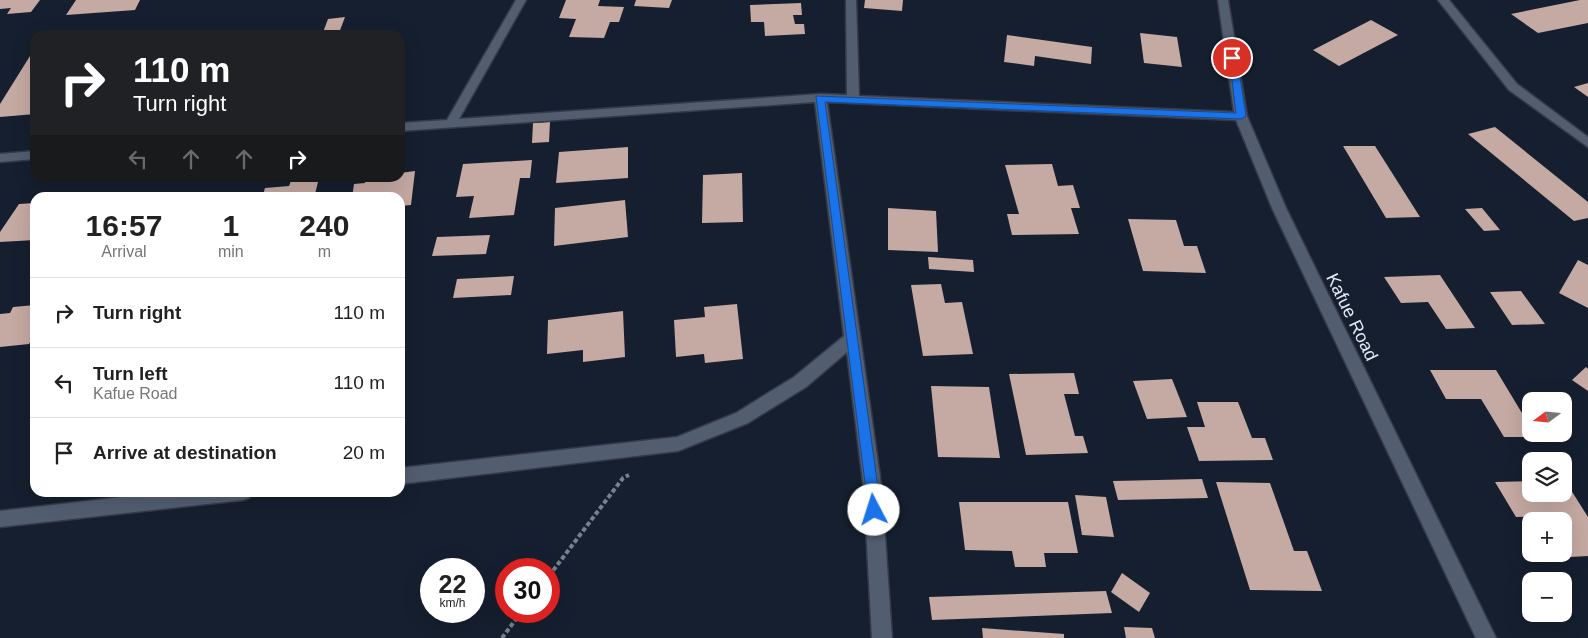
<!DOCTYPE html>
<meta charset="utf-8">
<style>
body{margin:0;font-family:Helvetica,sans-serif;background:#f6f6f6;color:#222;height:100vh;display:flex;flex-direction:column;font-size:19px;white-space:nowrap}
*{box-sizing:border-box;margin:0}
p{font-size:16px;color:#767676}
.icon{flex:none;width:28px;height:28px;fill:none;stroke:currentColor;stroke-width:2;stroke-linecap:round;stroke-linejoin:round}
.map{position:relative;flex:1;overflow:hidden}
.side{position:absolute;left:30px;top:192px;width:375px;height:305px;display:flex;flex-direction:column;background:#fff;border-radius:15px;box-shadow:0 5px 20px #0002}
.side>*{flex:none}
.hud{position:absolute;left:30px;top:30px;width:375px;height:152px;border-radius:15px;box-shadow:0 5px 20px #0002;background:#202124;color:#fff;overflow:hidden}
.needle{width:32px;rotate:254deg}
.tools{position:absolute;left:1522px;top:392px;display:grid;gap:10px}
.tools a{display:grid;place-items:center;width:50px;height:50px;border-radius:10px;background:#fff;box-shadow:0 5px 20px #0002;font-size:25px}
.speed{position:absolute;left:420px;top:558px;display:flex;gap:10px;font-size:25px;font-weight:700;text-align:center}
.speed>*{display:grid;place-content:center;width:65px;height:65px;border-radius:50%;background:#fff;box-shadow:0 5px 20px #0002;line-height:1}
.speed small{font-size:12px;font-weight:400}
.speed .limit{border:8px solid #d22;background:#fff;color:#111}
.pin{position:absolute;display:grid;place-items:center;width:42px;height:42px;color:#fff;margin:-21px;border:2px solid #fff;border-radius:50%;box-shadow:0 1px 5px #0007}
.me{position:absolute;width:55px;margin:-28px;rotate:355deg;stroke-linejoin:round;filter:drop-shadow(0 0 4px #0008)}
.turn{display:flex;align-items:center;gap:18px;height:105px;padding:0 20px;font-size:22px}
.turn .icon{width:65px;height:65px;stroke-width:2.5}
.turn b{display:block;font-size:35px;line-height:42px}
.lanes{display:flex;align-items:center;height:48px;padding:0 20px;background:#0003;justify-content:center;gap:25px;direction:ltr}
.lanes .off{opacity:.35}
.eta{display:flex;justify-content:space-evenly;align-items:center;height:85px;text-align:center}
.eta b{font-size:30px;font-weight:600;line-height:35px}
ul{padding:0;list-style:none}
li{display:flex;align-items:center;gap:15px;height:70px;padding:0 20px;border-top:1px solid #e0e0e0}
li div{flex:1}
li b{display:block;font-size:19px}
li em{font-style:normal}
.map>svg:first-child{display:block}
</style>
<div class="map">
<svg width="1588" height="638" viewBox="0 0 1588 638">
<rect width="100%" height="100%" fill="#161f2f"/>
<g fill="#c5a9a3">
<path d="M0,0H40L31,12L7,14L11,8L0,9Z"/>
<path d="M76,0H140L135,10L66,15Z"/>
<path d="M566,0H600L598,6L624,7L619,22H610L604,38L569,37L576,19L559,18Z"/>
<path d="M636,0H672L669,8L634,6Z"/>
<path d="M865,0H903L902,11L864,8Z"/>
<path d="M1580,0H1588V23L1538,33L1511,14Z"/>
<path d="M801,3L802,15H793L795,24H804L805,34L765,36L764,22H751L750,5Z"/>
<path d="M345,17L339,33L322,35L328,19Z"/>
<path d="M1371,20L1398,35L1339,66L1313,50Z"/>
<path d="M1140,33L1177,37L1182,67L1144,63Z"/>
<path d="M1007,35L1092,47L1091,64L1035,56L1034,66L1004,62Z"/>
<path d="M35,48V114L0,117V104Z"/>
<path d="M1588,83V97L1574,87Z"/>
<path d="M550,122L549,142L532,143L533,123Z"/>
<path d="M1495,127L1588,202V218L1574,221L1468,134Z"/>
<path d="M1343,146H1375L1420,217L1386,218Z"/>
<path d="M628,147V178L556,183L559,152Z"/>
<path d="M532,160L530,178H520L514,215L469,218L474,196L456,197L463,164Z"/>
<path d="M1052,164L1058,186L1073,185L1080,208H1071L1079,234L1012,235L1007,214H1019L1005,165Z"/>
<path d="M415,171L411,205L400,206V198H352L354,184L365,183L366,178H381V180L398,179L400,173Z"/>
<path d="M742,173L743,222L702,223L703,175Z"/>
<path d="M292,178H319L314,198H262L265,188L289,186Z"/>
<path d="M208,192L206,198H150V196Z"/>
<path d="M625,200L628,237L554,246L555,208Z"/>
<path d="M35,203V240L0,242V232L19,204Z"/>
<path d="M888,208L936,211L938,252L888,250Z"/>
<path d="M1482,208L1500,230L1484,231L1465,209Z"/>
<path d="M1128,219L1176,220L1184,246H1197L1206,273L1143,271Z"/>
<path d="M490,235L486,254L432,256L437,237Z"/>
<path d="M928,257L973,260L974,272L929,269Z"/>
<path d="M1578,260L1588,265V308L1559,293Z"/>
<path d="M1440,275L1475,328L1446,329L1428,302L1401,303L1384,277Z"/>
<path d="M514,276L511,295L453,298L457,279Z"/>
<path d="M941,284L945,303L962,302L973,354L923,356L911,285Z"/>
<path d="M1521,291L1545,324L1512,325L1490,292Z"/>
<path d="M737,304L743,359L705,363L704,354L676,357L674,320L705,317L704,307Z"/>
<path d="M35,305V332L29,344L0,347V314L10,313L13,307Z"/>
<path d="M623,311L625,357L583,362V350L547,354L548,320Z"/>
<path d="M1586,367L1588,369V391L1572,380Z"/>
<path d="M1430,370H1496L1531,428V434H1535L1537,437H1504L1481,399H1446Z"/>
<path d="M1074,373L1079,394H1064L1075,436H1083L1088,453L1026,455L1009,374Z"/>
<path d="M1172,379L1187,417L1147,419L1133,381Z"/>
<path d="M931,386L989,387L1000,458L938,457Z"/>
<path d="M1197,402H1238L1252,438H1265L1273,460L1199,461L1187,427H1205Z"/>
<path d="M1202,479L1208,498L1118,500L1113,481Z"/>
<path d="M1564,479L1588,517V556L1570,557L1564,546V521H1549L1546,516L1516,517L1495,482L1531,481V494H1564Z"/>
<path d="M1216,482L1270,483L1294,551H1307L1322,591L1250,590Z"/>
<path d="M1075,495L1106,497L1114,537L1082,535Z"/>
<path d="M959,502H1068L1078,553H1044L1046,567H1015L1012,551L965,550Z"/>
<path d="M1122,573L1150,593L1139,612L1111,592Z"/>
<path d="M1106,591L1112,613L932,620L929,597Z"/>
<path d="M1124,627L1152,628L1155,638H1126Z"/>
<path d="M982,628L1064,634V638H983Z"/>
</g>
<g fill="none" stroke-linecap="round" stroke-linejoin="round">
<defs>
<g id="minor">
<path d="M516,0H526L459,119L820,94L847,95L846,0H856L859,96L1234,112L1218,0H1228L1247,116L1286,208L1496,638H1476L1272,208L1236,120L827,102L882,491L892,638H872L864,491L847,352L806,387L748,423L678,451L400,484V468L677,437L736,413L794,377L844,336L815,102L400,131V123L447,120Z"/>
<path d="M1438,0H1449L1517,84L1588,137V147L1509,90Z"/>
<path d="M35,151V159L0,162V154Z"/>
<path d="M166,492H251L249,498L243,500L0,527V511Z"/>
</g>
</defs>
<use href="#minor" stroke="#343a48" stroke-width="3"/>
<g stroke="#78808e" stroke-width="4" stroke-dasharray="4.5 2.5" stroke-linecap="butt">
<path d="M549,576L623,478L629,475"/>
<path d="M502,638L522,611"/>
</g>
<use href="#minor" fill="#525d70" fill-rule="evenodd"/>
</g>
<path fill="#1a73e8" stroke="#114b97" d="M1229,56L1237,58L1246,116L1241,119L825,102L881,510L879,514L874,516L869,514L816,96L1236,113Z"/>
<g text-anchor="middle" stroke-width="5" stroke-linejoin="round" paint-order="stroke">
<g font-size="18" fill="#e3e9f5" stroke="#161f2f">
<text transform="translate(1352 317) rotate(64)" y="6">Kafue Road</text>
</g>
</g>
</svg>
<div class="tools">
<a><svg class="needle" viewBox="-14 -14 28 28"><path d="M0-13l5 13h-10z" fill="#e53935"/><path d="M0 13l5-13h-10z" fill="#767676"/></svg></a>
<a><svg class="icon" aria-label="layers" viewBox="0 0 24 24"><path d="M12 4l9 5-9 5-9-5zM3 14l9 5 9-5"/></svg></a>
<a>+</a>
<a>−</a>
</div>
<div class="speed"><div>22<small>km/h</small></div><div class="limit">30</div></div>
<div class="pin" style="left:1232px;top:58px;background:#d93025"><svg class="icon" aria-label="arrive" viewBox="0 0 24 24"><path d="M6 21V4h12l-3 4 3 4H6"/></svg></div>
<svg class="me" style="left:874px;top:510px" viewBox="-20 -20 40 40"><circle r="19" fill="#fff"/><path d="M0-13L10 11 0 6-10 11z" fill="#1a73e8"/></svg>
<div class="hud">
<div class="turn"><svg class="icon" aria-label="right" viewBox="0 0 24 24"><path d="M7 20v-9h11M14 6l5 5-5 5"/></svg><div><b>110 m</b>Turn right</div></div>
<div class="lanes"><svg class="icon off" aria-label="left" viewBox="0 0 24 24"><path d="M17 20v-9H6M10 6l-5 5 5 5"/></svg><svg class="icon off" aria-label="ahead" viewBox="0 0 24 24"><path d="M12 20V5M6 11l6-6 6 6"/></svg><svg class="icon off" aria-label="ahead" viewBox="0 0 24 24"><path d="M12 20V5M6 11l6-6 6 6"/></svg><svg class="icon" aria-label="right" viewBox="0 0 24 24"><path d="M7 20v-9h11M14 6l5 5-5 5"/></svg></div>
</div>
<section class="side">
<div class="eta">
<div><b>16:57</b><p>Arrival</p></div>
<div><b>1</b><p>min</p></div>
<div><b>240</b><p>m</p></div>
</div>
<ul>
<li><svg class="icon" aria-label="right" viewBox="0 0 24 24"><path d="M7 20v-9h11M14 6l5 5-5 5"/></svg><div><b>Turn right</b></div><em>110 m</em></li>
<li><svg class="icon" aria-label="left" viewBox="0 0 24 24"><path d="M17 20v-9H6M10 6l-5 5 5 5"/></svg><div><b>Turn left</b><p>Kafue Road</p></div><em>110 m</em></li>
<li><svg class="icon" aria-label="arrive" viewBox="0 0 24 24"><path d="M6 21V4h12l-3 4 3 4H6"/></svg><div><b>Arrive at destination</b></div><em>20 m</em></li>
</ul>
</section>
</div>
